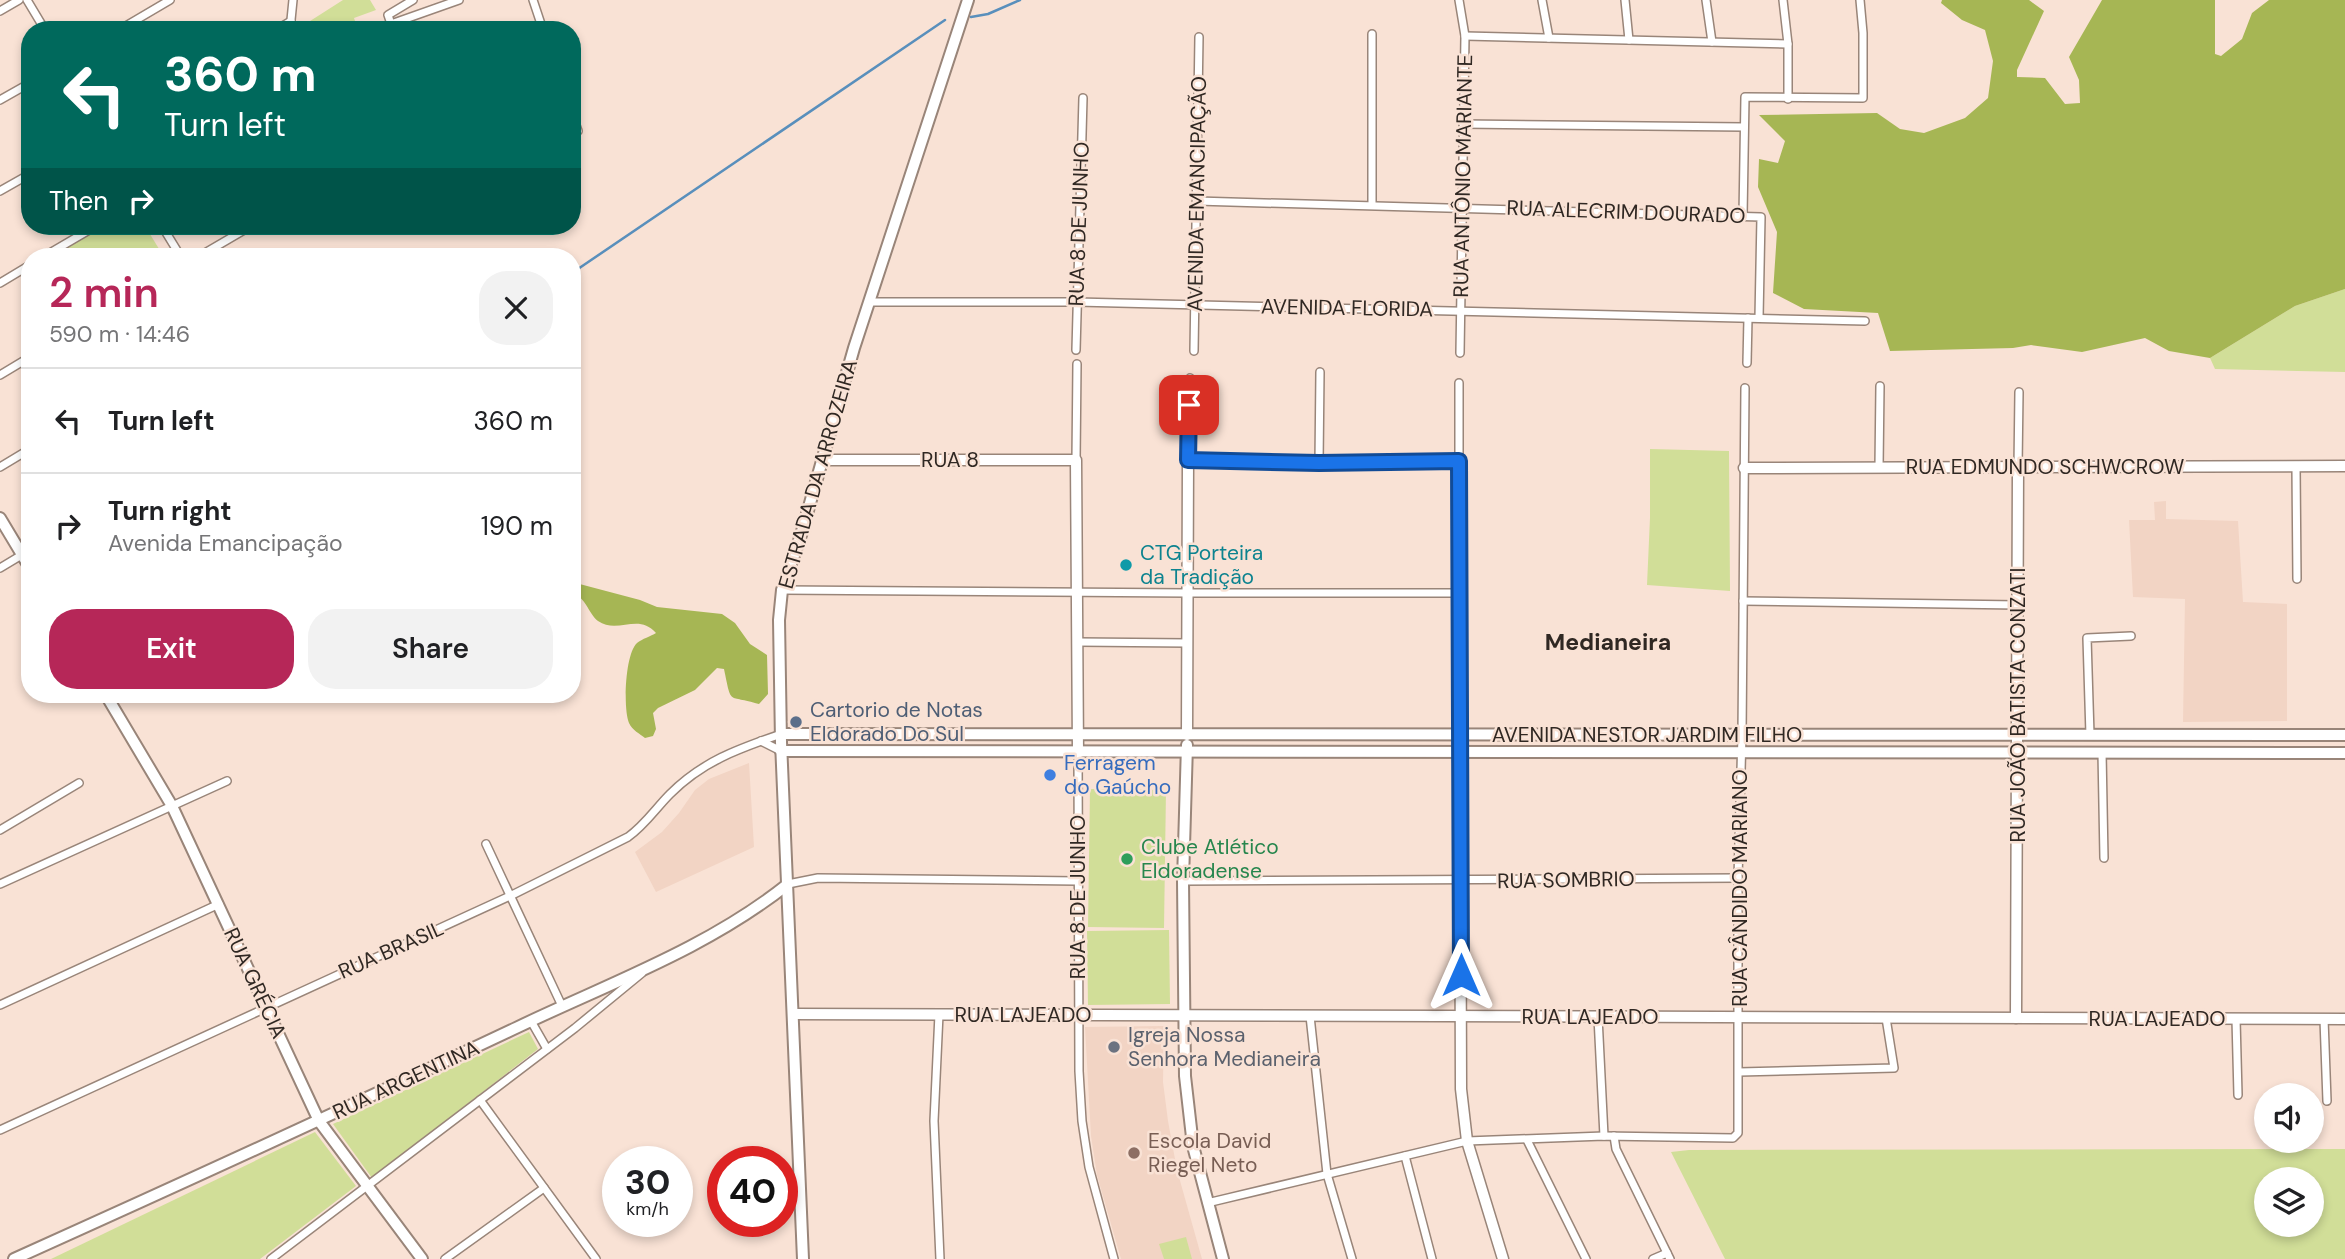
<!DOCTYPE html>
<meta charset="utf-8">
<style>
body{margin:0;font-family:"DM Sans",sans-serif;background:#f2f2f2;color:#202124;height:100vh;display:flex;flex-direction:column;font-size:26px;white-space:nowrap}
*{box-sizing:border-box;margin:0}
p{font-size:23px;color:#757577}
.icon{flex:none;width:38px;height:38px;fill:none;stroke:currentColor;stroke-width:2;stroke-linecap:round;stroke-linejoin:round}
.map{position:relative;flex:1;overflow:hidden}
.details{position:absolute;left:21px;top:248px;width:560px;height:455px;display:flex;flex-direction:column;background:#fff;border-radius:28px;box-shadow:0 4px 10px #0003}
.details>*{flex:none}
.banner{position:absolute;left:21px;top:21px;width:560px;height:214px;border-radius:28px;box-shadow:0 4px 10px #0003;background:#00695c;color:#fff;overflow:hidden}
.buttons{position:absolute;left:2254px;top:1083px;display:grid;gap:14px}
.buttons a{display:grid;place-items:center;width:70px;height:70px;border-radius:50%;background:#fff;box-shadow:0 4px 10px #0003;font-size:35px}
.speed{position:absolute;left:602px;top:1146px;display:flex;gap:14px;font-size:35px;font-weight:700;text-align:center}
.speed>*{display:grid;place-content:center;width:91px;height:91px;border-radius:50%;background:#fff;box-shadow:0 4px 10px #0003;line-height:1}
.speed small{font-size:18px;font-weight:400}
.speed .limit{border:10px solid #d22;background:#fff;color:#111}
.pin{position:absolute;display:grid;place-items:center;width:60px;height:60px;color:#fff;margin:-30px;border-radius:14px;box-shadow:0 4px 10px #0006}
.me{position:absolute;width:77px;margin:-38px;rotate:0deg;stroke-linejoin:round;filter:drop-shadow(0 0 5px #0008)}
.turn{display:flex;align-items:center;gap:24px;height:147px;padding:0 28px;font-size:32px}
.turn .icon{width:91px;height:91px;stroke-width:2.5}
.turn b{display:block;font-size:49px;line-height:60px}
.then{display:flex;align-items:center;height:66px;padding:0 28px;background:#0003;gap:14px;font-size:26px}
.round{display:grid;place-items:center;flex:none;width:74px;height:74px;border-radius:28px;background:#f2f2f2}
.head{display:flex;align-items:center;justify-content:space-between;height:119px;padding:0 28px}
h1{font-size:42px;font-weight:600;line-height:52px;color:#b62758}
.primary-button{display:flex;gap:14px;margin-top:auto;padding:14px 28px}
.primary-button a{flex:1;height:80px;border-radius:28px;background:#b62758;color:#fff;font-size:28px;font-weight:600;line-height:80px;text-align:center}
.primary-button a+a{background:#f2f2f2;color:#202124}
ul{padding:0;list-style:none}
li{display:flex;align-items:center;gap:21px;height:105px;padding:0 28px;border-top:2px solid #e0e0e0}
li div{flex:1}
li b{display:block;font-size:26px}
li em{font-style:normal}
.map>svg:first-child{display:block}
</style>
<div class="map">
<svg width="2345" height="1259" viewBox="0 0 2345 1259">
<rect width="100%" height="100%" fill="#f9e2d5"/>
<g fill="#f2d4c4">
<path d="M2166,501V519L2238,521L2243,602L2287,604V721L2183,722L2185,599L2133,597L2129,520H2155L2154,502Z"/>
<path d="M749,763L754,847L656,892L635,852L662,832L679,813L695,790L709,779Z"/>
<path d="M1164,1026L1163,1082L1168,1121L1177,1170L1202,1259H1121L1097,1175L1091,1136L1085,1027Z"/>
</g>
<g fill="#d1de98" fill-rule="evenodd">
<path d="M343,0H370L376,10L354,18L358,30H296Z"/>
<path d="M105,226H145L164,257H50Z"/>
<path d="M2345,289V372L2215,369L2210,358L2295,306Z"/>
<path d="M1650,449L1729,451L1730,591L1647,585L1650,518Z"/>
<path d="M1090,789L1166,790L1164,928L1088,927Z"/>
<path d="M1169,930L1170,1004L1088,1005L1087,931Z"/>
<path d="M529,1032L538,1049L372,1178L333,1124Z"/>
<path d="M315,1132L356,1186L260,1259H51Z"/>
<path d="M2345,1149V1259H1725L1671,1152L1689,1150ZM2266,1180H2312V1225H2266Z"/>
<path d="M1186,1237L1192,1259H1164L1159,1244Z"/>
</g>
<g fill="#a6b654">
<path d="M1942,0H2029L2044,11L2017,70V77L2045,78L2065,104L2080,103L2079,80L2069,57L2102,0H2215V54L2221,56L2242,39L2252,13L2269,0H2345V289L2295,306L2210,358L2169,351L2145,338L2082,352L2031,345L2013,348L1890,351L1878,313L1804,309L1773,293L1777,232L1758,187L1759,159L1778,163L1785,141L1759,115L1877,113L1900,129L1924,133L1965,118L1988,98L1993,61L1985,30L1962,20L1941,3Z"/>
<path d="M572,582L640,600L657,607L722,614L735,623L750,644L767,655L768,694L759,704C727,694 732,707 724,669L717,668L695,690L658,708L653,713L656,729L653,736L645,738C640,734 632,730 629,723C623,709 625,654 637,643C642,639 651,636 656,633C638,612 618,635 598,621C588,613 586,597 572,593Z"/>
</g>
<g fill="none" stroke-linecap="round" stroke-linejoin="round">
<g stroke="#598fbc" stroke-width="2.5">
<path d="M971,17L988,14L1020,0"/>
<path d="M572,273L945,20"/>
</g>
<defs>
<g id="minor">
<path d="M27,0L45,30"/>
<path d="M533,0L543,30"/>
<path d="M1459,0L1465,36L1460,353"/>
<path d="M1542,0L1549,38"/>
<path d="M1625,0L1629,40"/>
<path d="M1706,0L1712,42"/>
<path d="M1783,0L1788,44V99"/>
<path d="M0,11L19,0"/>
<path d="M391,24L459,0"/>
<path d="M119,30L170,0"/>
<path d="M276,30L291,21"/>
<path d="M290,30L293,0"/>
<path d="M393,30L388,15L413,0"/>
<path d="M1372,34V205"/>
<path d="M1465,36L1788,44"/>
<path d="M0,100L30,83"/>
<path d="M572,114L578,131"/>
<path d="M1463,124L1744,127"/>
<path d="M0,191L30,174"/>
<path d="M1197,201L1761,217L1759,318"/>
<path d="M1743,216L1745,97L1863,98V33L1860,0"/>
<path d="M162,226L181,257"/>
<path d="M43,257L96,226"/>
<path d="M198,257L251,226"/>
<path d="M0,283L30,265"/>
<path d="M871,302H1077L1865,321"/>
<path d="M1076,350L1083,98"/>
<path d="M1194,351L1199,37"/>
<path d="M1747,363L1748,318"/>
<path d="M0,375L30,357"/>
<path d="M1459,383V461"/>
<path d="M1076,460L1077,364"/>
<path d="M1188,460L1190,378"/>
<path d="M1319,463L1320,372"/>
<path d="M0,467L30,449"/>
<path d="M1879,467L1880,386"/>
<path d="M2018,467L2019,392"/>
<path d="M2296,467L2297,579"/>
<path d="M0,568L30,550"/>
<path d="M782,590L1188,593H1460"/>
<path d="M1743,601L2018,605"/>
<path d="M1078,642L1188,643"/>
<path d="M2090,735L2087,638L2131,636"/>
<path d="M761,741L781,751"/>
<path d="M1078,752L1079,1071L1082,1121L1089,1167L1114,1259"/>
<path d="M2102,752L2104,858"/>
<path d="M0,830L79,783"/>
<path d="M486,844L562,1006"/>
<path d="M1183,881L1738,878"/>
<path d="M0,884L227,781"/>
<path d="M788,884L818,878L1077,881"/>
<path d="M0,1005L219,904"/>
<path d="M939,1014L934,1121L940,1259"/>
<path d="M1310,1016L1327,1174L1352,1259"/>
<path d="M1598,1017L1604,1136"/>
<path d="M2236,1019L2238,1095"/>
<path d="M2324,1019L2327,1101"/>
<path d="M531,1021L547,1049"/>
<path d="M1739,1072L1894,1068L1886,1018"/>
<path d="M480,1100L596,1259"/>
<path d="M0,1130L510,896L628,837C645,825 656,808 670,794C703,761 738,749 781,734"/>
<path d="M1614,1136L1616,1149L1670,1259"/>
<path d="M1527,1140L1586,1259"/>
<path d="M1405,1156L1432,1259"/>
<path d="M1207,1203L1467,1141L1604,1136L1733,1138L1738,1133V878L1742,735L1745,388"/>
<path d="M271,1259L575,1028L642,973"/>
<path d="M445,1259L544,1188"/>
<path d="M1653,1259L1667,1253"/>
</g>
<g id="tertiary">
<path d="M823,460H1076L1078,752"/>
<path d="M1744,468L2345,466"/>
<path d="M1187,735L1188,460L1319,463L1459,461L1461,1089L1467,1141L1503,1259"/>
<path d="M793,1014L2345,1019"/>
<path d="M2016,1018L2018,467"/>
</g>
<g id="secondary">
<path d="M0,518L30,568"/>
<path d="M106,695L172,806L319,1121L422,1259"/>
<path d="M781,734L2345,735"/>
<path d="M1187,745L1183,881L1185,1076L1193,1146L1223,1259"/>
<path d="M781,751L2345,753"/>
<path d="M14,1259C183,1183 351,1106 518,1027C610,983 708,948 788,884"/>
<path d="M803,1259L781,742L779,620L782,590L801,535L854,348L968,0"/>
</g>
</defs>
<use href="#minor" stroke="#998579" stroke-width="10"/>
<use href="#tertiary" stroke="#998579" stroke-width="13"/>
<use href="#secondary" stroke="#998579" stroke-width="14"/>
<use href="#minor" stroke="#fff" stroke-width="7"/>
<use href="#tertiary" stroke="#fff" stroke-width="10"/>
<use href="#secondary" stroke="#fff" stroke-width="10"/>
</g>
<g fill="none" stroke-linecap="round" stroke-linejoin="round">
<defs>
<path id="route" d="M1189,405L1188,460L1319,463L1459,461L1461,975"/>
</defs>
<use href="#route" stroke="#114b97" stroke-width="18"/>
<use href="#route" stroke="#1a73e8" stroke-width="12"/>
</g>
<circle fill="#0f9aa8" stroke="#f9e2d5" stroke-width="2.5" cx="1126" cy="565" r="7"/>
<circle fill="#5c6f8a" stroke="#f9e2d5" stroke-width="2.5" cx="796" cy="722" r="7"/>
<circle fill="#3f7fe0" stroke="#f9e2d5" stroke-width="2.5" cx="1050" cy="775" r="7"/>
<circle fill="#2e9e5b" stroke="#f9e2d5" stroke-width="2.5" cx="1127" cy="859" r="7"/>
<circle fill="#6b7280" stroke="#f9e2d5" stroke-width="2.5" cx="1114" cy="1047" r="7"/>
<circle fill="#8d6e63" stroke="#f9e2d5" stroke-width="2.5" cx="1134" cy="1153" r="7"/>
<g text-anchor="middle" stroke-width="5" stroke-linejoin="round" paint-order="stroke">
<g font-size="21" fill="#302823" stroke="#f9e2d5">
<text transform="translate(1463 176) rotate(-89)" y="7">RUA ANTÔNIO MARIANTE</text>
<text transform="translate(1197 194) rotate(-89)" y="7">AVENIDA EMANCIPAÇÃO</text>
<text transform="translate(1626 212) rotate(2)" y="7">RUA ALECRIM DOURADO</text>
<text transform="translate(1079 224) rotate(-88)" y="7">RUA 8 DE JUNHO</text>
<text transform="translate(1347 308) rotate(1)" y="7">AVENIDA FLORIDA</text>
<text x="950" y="467">RUA 8</text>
<text x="2045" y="474">RUA EDMUNDO SCHWCROW</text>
<text transform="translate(818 474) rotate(-74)" y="7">ESTRADA DA ARROZEIRA</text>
<text transform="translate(2018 705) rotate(-90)" y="7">RUA JOÃO BATISTA CONZATI</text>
<text x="1647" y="742">AVENIDA NESTOR JARDIM FILHO</text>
<text transform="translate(1566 880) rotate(-1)" y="7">RUA SOMBRIO</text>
<text transform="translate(1740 888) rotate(-90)" y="7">RUA CÂNDIDO MARIANO</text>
<text transform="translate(1078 897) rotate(-90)" y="7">RUA 8 DE JUNHO</text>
<text transform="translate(391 950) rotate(-24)" y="7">RUA BRASIL</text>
<text transform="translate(255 983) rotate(65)" y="7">RUA GRÉCIA</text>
<text x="1023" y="1022">RUA LAJEADO</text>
<text x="1590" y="1024">RUA LAJEADO</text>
<text x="2157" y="1026">RUA LAJEADO</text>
<text transform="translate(406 1080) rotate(-25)" y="7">RUA ARGENTINA</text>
</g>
<g font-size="21" fill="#0d838f" stroke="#f9e2d5" text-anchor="start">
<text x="1140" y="560">CTG Porteira<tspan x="1140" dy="24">da Tradição</tspan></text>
</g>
<g font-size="21" fill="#4e5e75" stroke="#f9e2d5" text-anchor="start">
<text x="810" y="717">Cartorio de Notas<tspan x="810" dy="24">Eldorado Do Sul</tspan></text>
</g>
<g font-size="21" fill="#366cbe" stroke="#f9e2d5" text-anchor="start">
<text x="1064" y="770">Ferragem<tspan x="1064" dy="24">do Gaúcho</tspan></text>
</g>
<g font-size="21" fill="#27864d" stroke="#f9e2d5" text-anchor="start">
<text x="1141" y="854">Clube Atlético<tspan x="1141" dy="24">Eldoradense</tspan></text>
</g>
<g font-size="21" fill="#5b616d" stroke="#f9e2d5" text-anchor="start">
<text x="1128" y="1042">Igreja Nossa<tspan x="1128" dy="24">Senhora Medianeira</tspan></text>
</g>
<g font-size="21" fill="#785e54" stroke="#f9e2d5" text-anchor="start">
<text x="1148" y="1148">Escola David<tspan x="1148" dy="24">Riegel Neto</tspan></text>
</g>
<g font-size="23" font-weight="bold" fill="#302823" stroke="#f9e2d5">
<text x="1608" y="650">Medianeira</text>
</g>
</g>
</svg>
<div class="buttons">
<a><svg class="icon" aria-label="sound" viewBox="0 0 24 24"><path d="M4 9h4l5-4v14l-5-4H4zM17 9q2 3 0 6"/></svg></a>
<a><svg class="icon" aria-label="layers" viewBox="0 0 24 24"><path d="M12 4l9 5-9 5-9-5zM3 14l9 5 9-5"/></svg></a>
</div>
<div class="speed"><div>30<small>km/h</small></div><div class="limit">40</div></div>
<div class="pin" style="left:1189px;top:405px;background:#d93025"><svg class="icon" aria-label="arrive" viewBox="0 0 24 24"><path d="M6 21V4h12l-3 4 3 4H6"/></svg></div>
<svg class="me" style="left:1461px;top:975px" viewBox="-20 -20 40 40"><path d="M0-17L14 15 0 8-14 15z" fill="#1a73e8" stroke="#fff" stroke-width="4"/></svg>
<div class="banner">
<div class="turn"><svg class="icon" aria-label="left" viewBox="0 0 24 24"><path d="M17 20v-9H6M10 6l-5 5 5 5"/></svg><div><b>360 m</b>Turn left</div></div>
<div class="then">Then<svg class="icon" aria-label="right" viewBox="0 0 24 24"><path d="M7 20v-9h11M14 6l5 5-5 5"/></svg></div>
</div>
<section class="details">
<div class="head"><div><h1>2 min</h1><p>590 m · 14:46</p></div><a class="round"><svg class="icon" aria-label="close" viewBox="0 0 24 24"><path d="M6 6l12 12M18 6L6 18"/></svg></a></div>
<ul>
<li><svg class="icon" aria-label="left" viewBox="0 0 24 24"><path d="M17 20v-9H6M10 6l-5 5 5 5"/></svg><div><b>Turn left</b></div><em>360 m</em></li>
<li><svg class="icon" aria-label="right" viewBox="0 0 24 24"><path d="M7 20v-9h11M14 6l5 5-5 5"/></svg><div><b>Turn right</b><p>Avenida Emancipação</p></div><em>190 m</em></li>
</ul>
<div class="primary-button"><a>Exit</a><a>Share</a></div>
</section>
</div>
